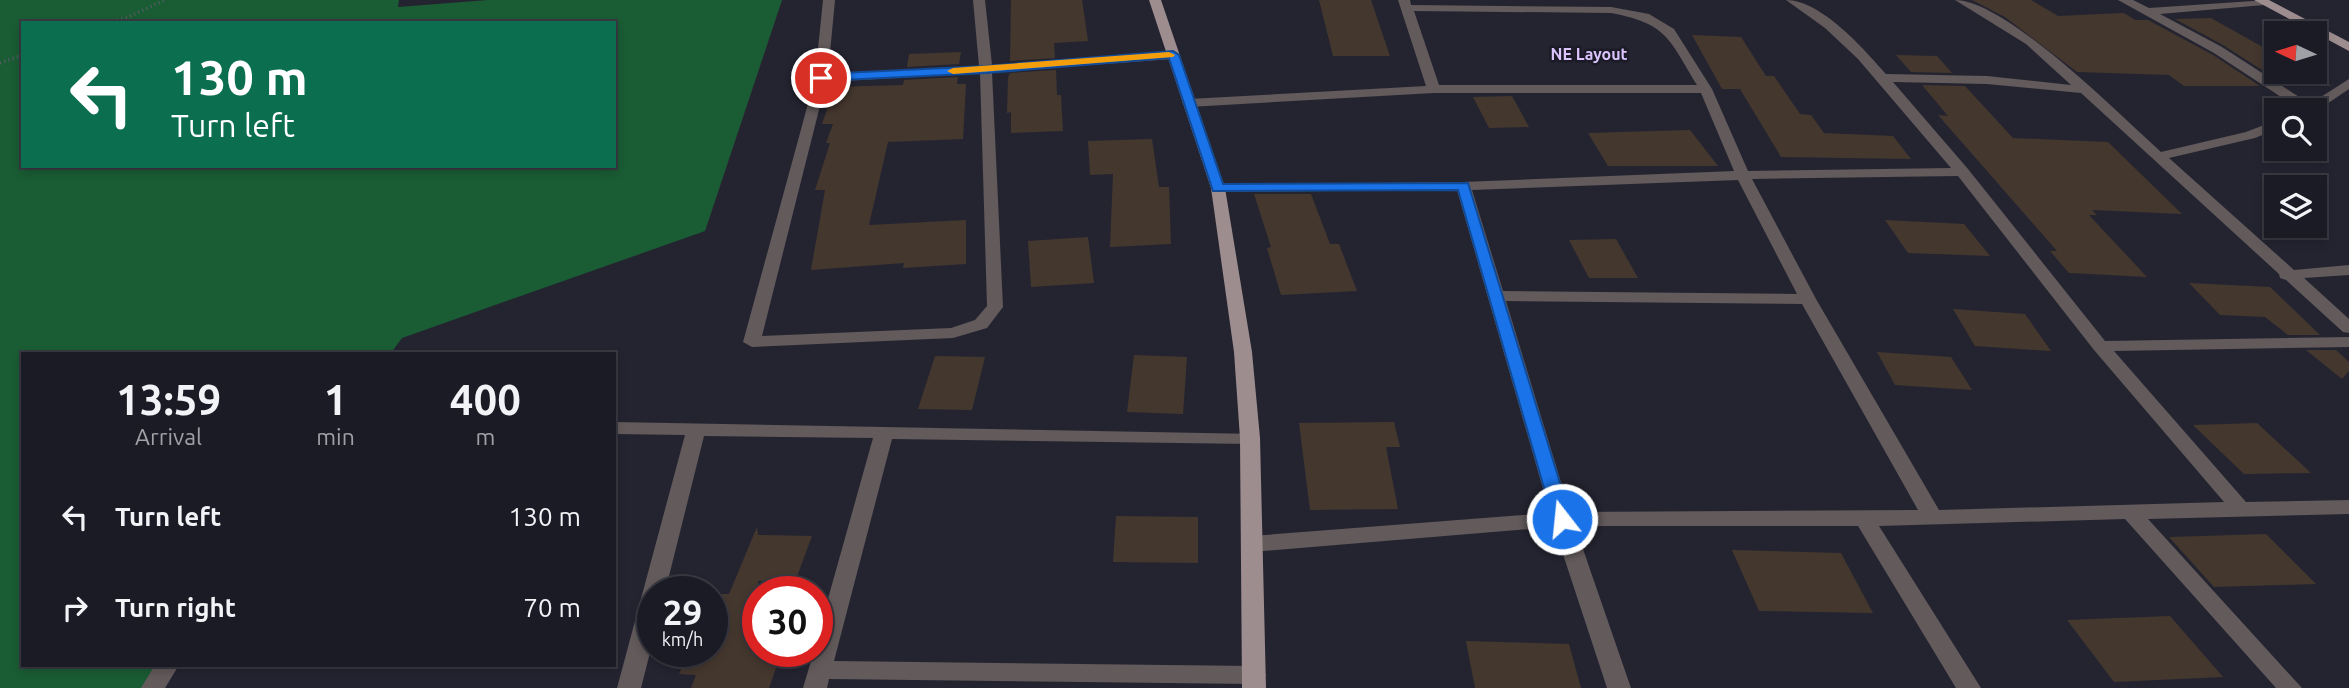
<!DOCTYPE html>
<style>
body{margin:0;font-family:Ubuntu,sans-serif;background:#24242d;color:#f1f3f6;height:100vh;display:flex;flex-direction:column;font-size:26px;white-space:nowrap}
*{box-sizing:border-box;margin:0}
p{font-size:23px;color:#a0a1a7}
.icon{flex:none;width:38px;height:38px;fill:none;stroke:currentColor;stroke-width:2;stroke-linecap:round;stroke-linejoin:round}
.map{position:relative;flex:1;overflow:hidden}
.sheet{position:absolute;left:21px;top:352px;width:595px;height:315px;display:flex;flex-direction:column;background:#1b1b25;border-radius:0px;box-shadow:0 4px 10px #0003,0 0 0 2px #393942}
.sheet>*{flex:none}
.guide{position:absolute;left:21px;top:21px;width:595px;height:147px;border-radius:0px;box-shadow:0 4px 10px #0003,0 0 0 2px #393942;background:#0b6e4f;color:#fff;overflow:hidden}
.needle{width:46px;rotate:274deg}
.buttons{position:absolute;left:2264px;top:21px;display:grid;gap:14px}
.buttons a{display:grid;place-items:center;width:63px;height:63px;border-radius:0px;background:#1b1b25;box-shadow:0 4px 10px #0003,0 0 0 2px #393942;font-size:35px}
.speed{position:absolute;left:637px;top:576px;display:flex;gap:14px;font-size:35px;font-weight:700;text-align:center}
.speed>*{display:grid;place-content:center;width:91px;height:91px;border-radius:50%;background:#1b1b25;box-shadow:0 4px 10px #0003,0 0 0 2px #393942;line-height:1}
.speed small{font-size:18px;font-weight:400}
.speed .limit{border:10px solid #d22;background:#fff;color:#111}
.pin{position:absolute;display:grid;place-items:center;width:60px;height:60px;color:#fff;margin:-30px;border:4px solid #fff;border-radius:50%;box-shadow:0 2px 7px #0007}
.me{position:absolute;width:77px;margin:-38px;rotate:344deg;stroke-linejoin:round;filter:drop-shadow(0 0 5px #0008)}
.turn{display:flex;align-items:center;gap:24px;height:147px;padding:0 35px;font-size:32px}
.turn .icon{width:91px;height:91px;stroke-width:2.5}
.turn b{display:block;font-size:49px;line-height:60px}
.eta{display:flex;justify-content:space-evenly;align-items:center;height:119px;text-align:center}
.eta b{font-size:42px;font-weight:600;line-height:49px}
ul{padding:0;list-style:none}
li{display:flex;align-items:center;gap:21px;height:91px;padding:0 35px}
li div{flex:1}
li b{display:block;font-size:26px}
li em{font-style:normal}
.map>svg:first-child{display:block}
</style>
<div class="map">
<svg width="2349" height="688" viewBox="0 0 2349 688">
<rect width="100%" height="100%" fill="#242431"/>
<path fill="#1a5c34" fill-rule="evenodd" d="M0,0H399L398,7L488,0H782L705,231L402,338L391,353L23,354V665H167L150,688H0ZM23,23H614V166H23Z"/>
<g fill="#44372e">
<path d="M1011,0H1082L1088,41L1054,43L1055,58L1010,61Z"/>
<path d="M1319,0H1371L1390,56H1333Z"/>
<path d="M1972,0H2031L2058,16L2124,13L2135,20H2148L2213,55L2260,86H2184L2169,75L2077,72L2005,17Z"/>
<path d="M2211,18L2277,55V72H2306L2332,86H2287L2223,45L2175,19Z"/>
<path d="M1692,35L1741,37L1766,76H1774L1800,114L1811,115L1824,133L1893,136L1911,159L1781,157L1740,89H1722Z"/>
<path d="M961,52L959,64L907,67L909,54Z"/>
<path d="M1896,55L1937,56L1952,73L1911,72Z"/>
<path d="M1056,70L1057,95H1061L1063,131L1011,133V112L1007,113L1008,78L1010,73Z"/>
<path d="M958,77L957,84H966L963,139L888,142L869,225L966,220V264L903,268L904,263L811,270L825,190H815L830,143H826L833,124H822L835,87L903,85L904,80Z"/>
<path d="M1922,85L1965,86L2013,138L2108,142L2182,214L2092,210L2097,215H2089L2147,277L2069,273L2050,251H2057L1938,115L1948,116Z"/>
<path d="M1512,96L1529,127L1489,128L1473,97Z"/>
<path d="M1690,130L1718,166H1608L1588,133Z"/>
<path d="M1152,139L1159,187H1169L1171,244L1110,247L1113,174L1090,175L1088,141Z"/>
<path d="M1254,194H1311L1330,244H1339L1357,291L1281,295L1267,248L1271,247Z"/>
<path d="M1885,220L1964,224L1990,256L1908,253Z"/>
<path d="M1088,237L1094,283L1031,287L1028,241Z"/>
<path d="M1616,239L1638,278H1589L1569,240Z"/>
<path d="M2189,283L2270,287L2320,335H2288L2265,317L2220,315Z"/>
<path d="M1953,309L2025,314L2051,351L1975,346Z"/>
<path d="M2306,350H2336L2349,362V371L2342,379Z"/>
<path d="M1877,352L1951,357L1972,390L1895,385Z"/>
<path d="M1134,355L1187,357L1183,414L1127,412Z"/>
<path d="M935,356L985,357L972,410L918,409Z"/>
<path d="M1394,422L1400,447H1386L1398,509L1310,510L1299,423Z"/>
<path d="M2257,423L2311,473L2244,474L2193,425Z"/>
<path d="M1116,516L1198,517V563L1113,562Z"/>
<path d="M757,527L758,535L812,536L795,582L758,581V651H782L769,688H691L696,675L679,674L689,651H712V594H729Z"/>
<path d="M2266,534L2316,584L2214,587L2169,537Z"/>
<path d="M1732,550L1841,553L1873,613L1759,611Z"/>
<path d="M2170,616L2223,677L2114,682L2067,620Z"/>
<path d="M1466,641L1569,644L1581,688H1475Z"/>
</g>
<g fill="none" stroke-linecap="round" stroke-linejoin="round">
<g stroke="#5c5c67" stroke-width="3.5" stroke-dasharray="1 3.5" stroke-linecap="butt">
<path d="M104,23L128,17L165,0"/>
<path d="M0,63L23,55"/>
</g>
<g fill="#625a5b" fill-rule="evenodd">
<path d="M823,0H835L828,74L979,66L973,0H985L992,65L1173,51L1179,55L1173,59L992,72L1003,307L987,328L953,338L752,347L743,342L815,78ZM980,73L987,306L975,320L951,328L762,336L826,82Z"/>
<path d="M1398,0H1410L1411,5L1611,7L1649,14L1674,29L1712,89L1748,171L1951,168L1858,59L1825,28L1786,0C1821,0 1864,49 1886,74L1987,76L2071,85L2026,44L1955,0C2006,0 2121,116 2161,152L2246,132L2277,120V129L2255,138L2169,158L2294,270L2349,265V275L2304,278L2349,319V333L2343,332L2286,280L2280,278L2279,274L2081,93L1987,84L1893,82L1968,169L2105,341L2349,337V347L2114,351L2246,502L2349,500V514L2148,519L2302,688H2276L2125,519L1879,526L1981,688H1956L1858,526H1575L1631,688H1607L1554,527L1252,552L1245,549L1241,544L1245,539L1252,536L1550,513L1457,190L1218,192L1213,191L1211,188L1213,185L1463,182L1734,171L1701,93H1434L1189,107L1182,103L1189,99L1426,86ZM1414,11L1611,13C1668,24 1669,39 1697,85H1439ZM1958,176L2094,350L2224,502L1939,510L1816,299L1752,179ZM1738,180L1797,294L1503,291L1472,190ZM1506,301L1802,304L1918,510L1570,512Z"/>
<path d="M2118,0H2133L2149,8L2268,0V4L2264,5L2160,14L2222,47L2310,104L2349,79V89L2315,112V110H2301L2214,53Z"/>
<path d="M614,422L1257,434L1260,438L1257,442L1250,444L892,439L834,661L1254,666L1262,668L1266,675L1262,682L1254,684L829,679L827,688H803L814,651H817V638L873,438L704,436L665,592H653V641L641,688H617L685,435L614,434Z"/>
<path d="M155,665H179L165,688H141Z"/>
</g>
<g fill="#9e8d8f" fill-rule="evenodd">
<path d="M1149,0H1161L1225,188L1252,352L1260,438L1266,688H1242L1240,438L1234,352L1211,188Z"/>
<path d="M2254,0H2269L2349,42V51Z"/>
</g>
</g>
<path fill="#1a73e8" stroke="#114b97" stroke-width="2" d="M1173,51L1179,55L1223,184L1468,183L1571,519L1569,524H1555L1553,519L1458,190L1213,191L1169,58L986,73L821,81L816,78L821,74L986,66Z"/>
<path fill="#f59e0b" d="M1169,52L1175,55L1173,57L953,74L947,71L953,68Z"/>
<g text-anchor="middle" stroke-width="5" stroke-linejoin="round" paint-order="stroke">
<g font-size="16" font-weight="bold" fill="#dcc4fc" stroke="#1b1b27">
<text x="1589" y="60">NE Layout</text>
</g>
</g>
</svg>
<div class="buttons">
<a><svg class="needle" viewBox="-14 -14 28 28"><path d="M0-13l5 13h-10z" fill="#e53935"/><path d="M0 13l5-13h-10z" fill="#a0a1a7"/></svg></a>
<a><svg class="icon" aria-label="search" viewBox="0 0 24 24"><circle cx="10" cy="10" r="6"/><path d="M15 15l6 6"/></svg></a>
<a><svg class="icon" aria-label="layers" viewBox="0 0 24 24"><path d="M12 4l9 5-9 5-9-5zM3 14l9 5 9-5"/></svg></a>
</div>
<div class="speed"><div>29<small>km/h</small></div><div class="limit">30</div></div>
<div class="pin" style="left:821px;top:78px;background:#d93025"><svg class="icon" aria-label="arrive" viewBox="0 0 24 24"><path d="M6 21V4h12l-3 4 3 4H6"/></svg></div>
<svg class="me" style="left:1562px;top:519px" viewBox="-20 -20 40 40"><circle r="17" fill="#1a73e8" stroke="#fff" stroke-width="3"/><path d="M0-11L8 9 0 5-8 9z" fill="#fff"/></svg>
<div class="guide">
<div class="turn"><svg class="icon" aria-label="left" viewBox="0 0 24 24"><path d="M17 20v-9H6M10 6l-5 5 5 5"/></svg><div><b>130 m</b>Turn left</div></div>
</div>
<section class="sheet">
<div class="eta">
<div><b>13:59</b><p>Arrival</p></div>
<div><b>1</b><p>min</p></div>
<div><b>400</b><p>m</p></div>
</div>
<ul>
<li><svg class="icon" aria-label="left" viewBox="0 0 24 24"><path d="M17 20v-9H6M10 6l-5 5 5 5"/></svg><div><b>Turn left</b></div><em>130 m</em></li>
<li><svg class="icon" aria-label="right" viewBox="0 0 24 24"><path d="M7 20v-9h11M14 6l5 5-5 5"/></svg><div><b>Turn right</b></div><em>70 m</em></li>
</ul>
</section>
</div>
